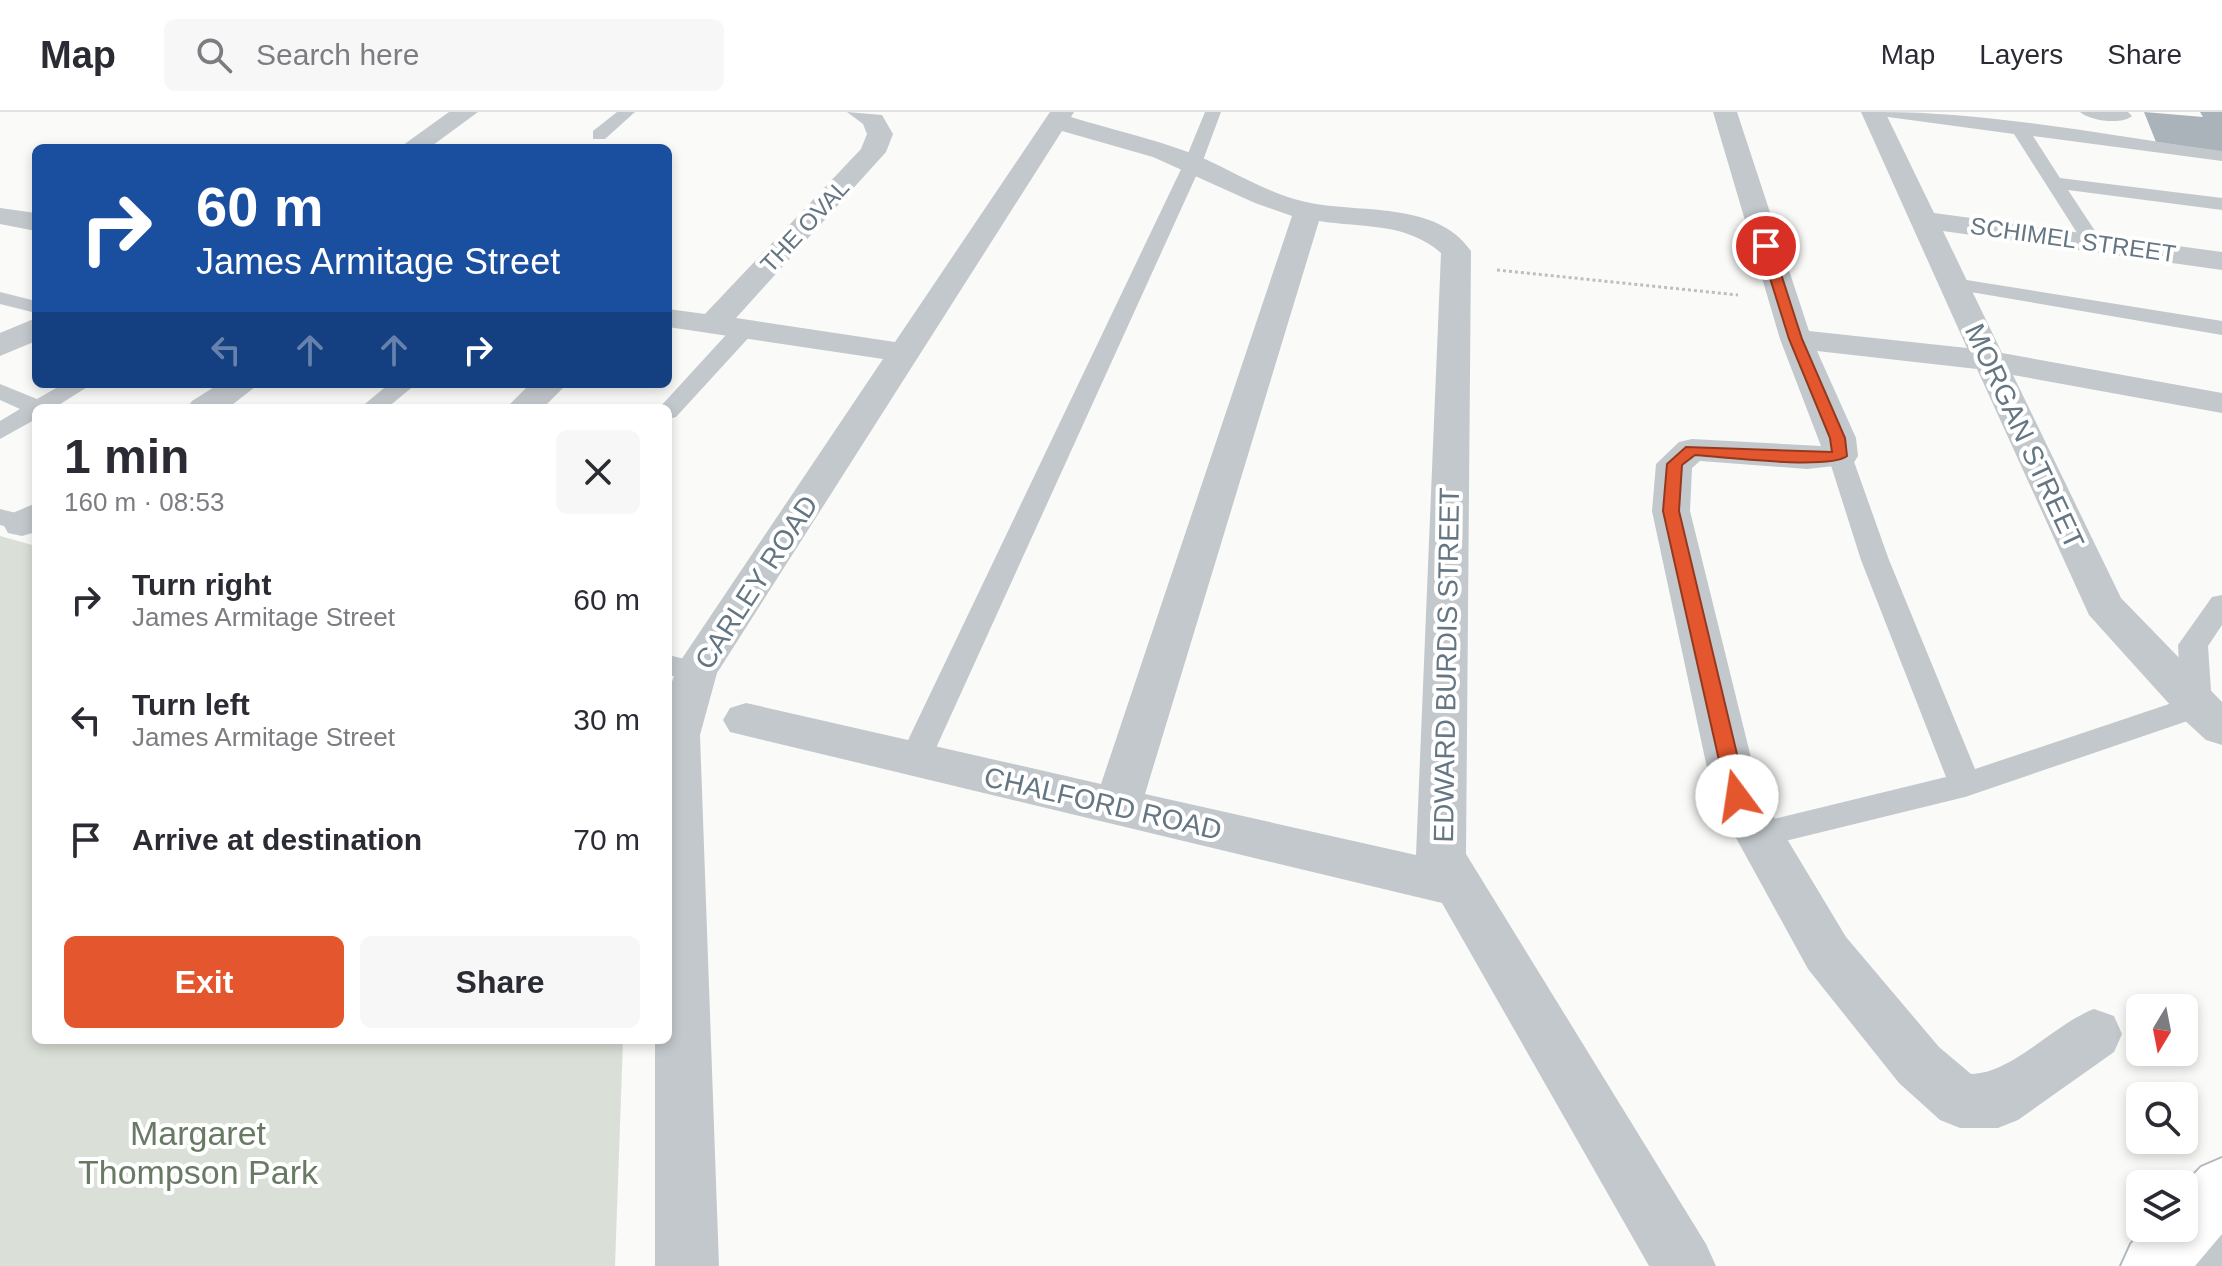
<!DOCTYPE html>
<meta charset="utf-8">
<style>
body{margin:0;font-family:Arial,sans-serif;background:#f7f7f7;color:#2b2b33;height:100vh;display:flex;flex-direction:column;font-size:30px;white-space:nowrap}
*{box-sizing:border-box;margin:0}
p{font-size:26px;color:#7c7c81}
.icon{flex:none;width:44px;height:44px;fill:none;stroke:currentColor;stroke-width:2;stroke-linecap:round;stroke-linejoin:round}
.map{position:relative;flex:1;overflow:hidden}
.panel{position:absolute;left:32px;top:292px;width:640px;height:640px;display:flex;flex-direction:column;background:#fff;border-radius:12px;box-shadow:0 4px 12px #0003}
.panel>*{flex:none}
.banner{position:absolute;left:32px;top:32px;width:640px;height:244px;border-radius:12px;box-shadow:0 4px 12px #0003;background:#1a4fa0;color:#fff;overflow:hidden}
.needle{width:52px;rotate:190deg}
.controls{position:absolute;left:2126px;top:882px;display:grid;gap:16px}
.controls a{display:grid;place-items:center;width:72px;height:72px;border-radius:12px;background:#fff;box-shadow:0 4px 12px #0003;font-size:40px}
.pin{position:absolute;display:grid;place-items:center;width:68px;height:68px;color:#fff;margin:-34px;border:4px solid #fff;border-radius:50%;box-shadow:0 2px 8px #0007}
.me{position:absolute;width:88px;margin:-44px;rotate:346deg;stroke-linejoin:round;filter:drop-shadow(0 0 6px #0008)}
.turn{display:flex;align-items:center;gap:28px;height:168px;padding:0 32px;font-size:36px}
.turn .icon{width:104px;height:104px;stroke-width:2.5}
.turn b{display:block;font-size:56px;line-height:68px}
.lanes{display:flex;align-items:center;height:76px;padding:0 32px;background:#0003;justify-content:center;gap:40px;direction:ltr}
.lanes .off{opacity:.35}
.round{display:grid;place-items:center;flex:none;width:84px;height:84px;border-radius:12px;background:#f7f7f7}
.overview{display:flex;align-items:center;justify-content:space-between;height:136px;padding:0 32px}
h1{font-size:48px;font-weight:800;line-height:60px}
.cta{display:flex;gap:16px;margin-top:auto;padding:16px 32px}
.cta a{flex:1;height:92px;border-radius:12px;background:#e4572e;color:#fff;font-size:32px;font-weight:800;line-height:92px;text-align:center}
.cta a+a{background:#f7f7f7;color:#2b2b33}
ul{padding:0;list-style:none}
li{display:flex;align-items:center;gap:24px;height:120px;padding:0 32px}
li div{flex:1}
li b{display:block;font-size:30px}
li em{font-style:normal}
header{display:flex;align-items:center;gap:48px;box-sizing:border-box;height:112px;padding:0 40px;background:#fff;border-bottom:2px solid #e1e1e2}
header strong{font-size:38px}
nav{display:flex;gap:44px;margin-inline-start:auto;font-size:28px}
.search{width:560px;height:72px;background:#f7f7f7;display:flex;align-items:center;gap:20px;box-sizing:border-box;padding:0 28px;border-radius:12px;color:#7c7c81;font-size:30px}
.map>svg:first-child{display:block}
</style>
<header>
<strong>Map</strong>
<div class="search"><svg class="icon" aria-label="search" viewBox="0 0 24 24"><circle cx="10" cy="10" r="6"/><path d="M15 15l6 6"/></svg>Search here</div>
<nav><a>Map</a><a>Layers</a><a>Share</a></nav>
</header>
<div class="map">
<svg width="2222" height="1154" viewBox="0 0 2222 1154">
<rect width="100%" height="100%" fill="#fafaf8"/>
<path fill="#dadfd7" d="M0,424L36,434V928H623L615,1154H0Z"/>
<path fill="#aab3b9" d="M2144,0L2203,5L2200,0H2222V40L2156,30Z"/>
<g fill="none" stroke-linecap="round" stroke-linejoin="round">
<defs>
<path id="secondary" d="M2222,1046V1122L2195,1154H2121L2131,1132L2145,1116H2184V1073L2201,1055Z"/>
</defs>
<use href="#secondary" stroke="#b3babf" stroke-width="4"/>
<path stroke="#bbbfc2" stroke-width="3" stroke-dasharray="3 3" stroke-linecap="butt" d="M1497,158L1738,183"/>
<g fill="#c3c8cc" fill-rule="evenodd">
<path d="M617,0H635L605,27H593V19Z"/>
<path d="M1205,0H1221L1202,51L931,647L926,655L915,659L904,655L899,647L1184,51Z"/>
<path d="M1880,0C1994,0 2108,24 2222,39V49L2033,24L2060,66L2222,86V98L2068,78L2103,131L2093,137L2086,135L2014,22L1888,5Z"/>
<path d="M2080,0H2128L2132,4C2122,13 2090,9 2080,0Z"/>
<path d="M1954,166L2222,209V223L1947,176L1944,172L1947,168Z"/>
<path d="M0,180L36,189V201L0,192Z"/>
<path d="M744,210L755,217L752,222L676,305L668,307V296L660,295L736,212Z"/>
<path d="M0,272L37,287L63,272H92L54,296H36V307L0,327V309L20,297L0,288Z"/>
<path d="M389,272H416L387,296H360Z"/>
<path d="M1840,337L1852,344L1889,448L1975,657L2181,588L2178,533L2212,485L2222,483V513L2208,534L2212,594L2208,602L1965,685L1757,736L1745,732L1740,723L1745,714L1946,665L1861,448L1828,344Z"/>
<path d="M0,397L36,406V422L0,413Z"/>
<path d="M668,543L706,552L711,559L706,566L696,569L668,563Z"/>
</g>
<g fill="#c3c8cc" fill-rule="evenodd">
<path d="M449,0H478L429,36H399Z"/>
<path d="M847,0L882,3L893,22L886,40L736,206L895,230L1050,0H1074L1071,5C1110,17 1150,26 1188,40C1228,55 1264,81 1306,90C1358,102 1436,88 1471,139L1466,742L1706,1132L1716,1154H1649L1442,791L730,620L723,608L730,596L746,591L1101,672L1292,104L1255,91L1153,45L1062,19L717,561L700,623L719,1154H655V928H668V579L681,548L883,247L668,215V197L705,202L861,37L867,22L863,12ZM1319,109C1362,116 1406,110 1441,141L1416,743L1145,682Z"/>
<path d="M1713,0H1737L1809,219L1967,236L1861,0H1885L1934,101L2222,140V158L1943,119L2002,241L2222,281V301L2013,263L2121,486L2222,590V633L2206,628L2181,605L2089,503L1977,257L1817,239L1856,326L1858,344L1853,352L1807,357L1700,349L1692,356L1690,399L1760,682L1846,825L1939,935L1971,962C2012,962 2054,912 2094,897L2114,904L2122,922L2114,940L2018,1008L1998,1016H1960L1940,1008L1899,971L1808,857L1713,684L1652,399L1656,352L1679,330L1692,327L1821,334L1780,227Z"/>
<path d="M0,96L36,101V119L0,112Z"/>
<path d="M36,206V229L0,244V221Z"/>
<path d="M219,272H259L228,296H187L192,289Z"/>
<path d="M530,272H567L543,296H506Z"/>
<path d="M36,391V420L22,424L8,421L3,412L8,403Z"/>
<path d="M2185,1087L2207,1096L2222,1110V1154H2178L2163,1140L2154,1118L2184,1116Z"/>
</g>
<use href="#secondary" fill="#fff" fill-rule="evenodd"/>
</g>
<path fill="#e4572e" stroke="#94391e" stroke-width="2" d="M1766,131L1772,134L1802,227L1845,326L1847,344C1830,358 1722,345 1695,343L1682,353L1679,399L1747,684L1737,692L1727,684L1663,399L1667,352L1686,335L1832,340L1830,326L1789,227L1760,134Z"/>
<g text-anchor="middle" stroke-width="8" stroke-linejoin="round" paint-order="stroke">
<g font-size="24" fill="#657683" stroke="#fff">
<text transform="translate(805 114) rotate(-47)" y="8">THE OVAL</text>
<text transform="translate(2073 128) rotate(8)" y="8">SCHIMEL STREET</text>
</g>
<g font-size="28" fill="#657683" stroke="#fff">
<text transform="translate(2025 324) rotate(65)" y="10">MORGAN STREET</text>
<text transform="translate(756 470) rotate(-57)" y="10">CARLEY ROAD</text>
<text transform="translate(1446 553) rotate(-89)" y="10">EDWARD BURDIS STREET</text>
<text transform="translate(1103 691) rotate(13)" y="10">CHALFORD ROAD</text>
</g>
<g font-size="34" fill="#687a64" stroke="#fff">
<text x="198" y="1033">Margaret<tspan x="198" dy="39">Thompson Park</tspan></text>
</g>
</g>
</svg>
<div class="controls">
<a><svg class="needle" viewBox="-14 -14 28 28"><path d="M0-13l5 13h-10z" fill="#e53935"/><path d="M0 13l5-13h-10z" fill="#7c7c81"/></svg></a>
<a><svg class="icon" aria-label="search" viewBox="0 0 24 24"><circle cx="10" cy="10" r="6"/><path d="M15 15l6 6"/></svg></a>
<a><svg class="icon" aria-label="layers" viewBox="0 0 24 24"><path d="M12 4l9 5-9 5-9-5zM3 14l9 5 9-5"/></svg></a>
</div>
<div class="pin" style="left:1766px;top:134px;background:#d93025"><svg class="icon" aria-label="arrive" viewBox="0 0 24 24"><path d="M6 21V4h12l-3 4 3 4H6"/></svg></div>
<svg class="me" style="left:1737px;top:684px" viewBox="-20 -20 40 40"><circle r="19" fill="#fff"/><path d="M0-13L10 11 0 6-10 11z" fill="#e4572e"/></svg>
<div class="banner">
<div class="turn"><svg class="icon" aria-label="right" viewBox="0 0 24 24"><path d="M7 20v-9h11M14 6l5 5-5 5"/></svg><div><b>60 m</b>James Armitage Street</div></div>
<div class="lanes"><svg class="icon off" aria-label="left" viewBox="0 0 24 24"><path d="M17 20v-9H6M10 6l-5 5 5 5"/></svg><svg class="icon off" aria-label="ahead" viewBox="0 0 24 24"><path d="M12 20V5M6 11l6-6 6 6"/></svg><svg class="icon off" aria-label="ahead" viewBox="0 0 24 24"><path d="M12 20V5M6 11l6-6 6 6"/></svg><svg class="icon" aria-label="right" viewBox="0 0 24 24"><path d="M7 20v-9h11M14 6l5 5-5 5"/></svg></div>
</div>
<section class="panel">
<div class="overview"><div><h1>1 min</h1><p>160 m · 08:53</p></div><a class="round"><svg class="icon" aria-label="close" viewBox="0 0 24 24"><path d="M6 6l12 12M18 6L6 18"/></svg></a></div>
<ul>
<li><svg class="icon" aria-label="right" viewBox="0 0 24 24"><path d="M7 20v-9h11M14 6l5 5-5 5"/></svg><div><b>Turn right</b><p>James Armitage Street</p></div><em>60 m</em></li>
<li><svg class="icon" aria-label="left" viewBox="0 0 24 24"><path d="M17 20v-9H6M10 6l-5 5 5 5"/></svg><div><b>Turn left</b><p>James Armitage Street</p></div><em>30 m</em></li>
<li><svg class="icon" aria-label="arrive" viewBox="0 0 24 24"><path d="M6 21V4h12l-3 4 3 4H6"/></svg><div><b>Arrive at destination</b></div><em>70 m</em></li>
</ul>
<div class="cta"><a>Exit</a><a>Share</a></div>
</section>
</div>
